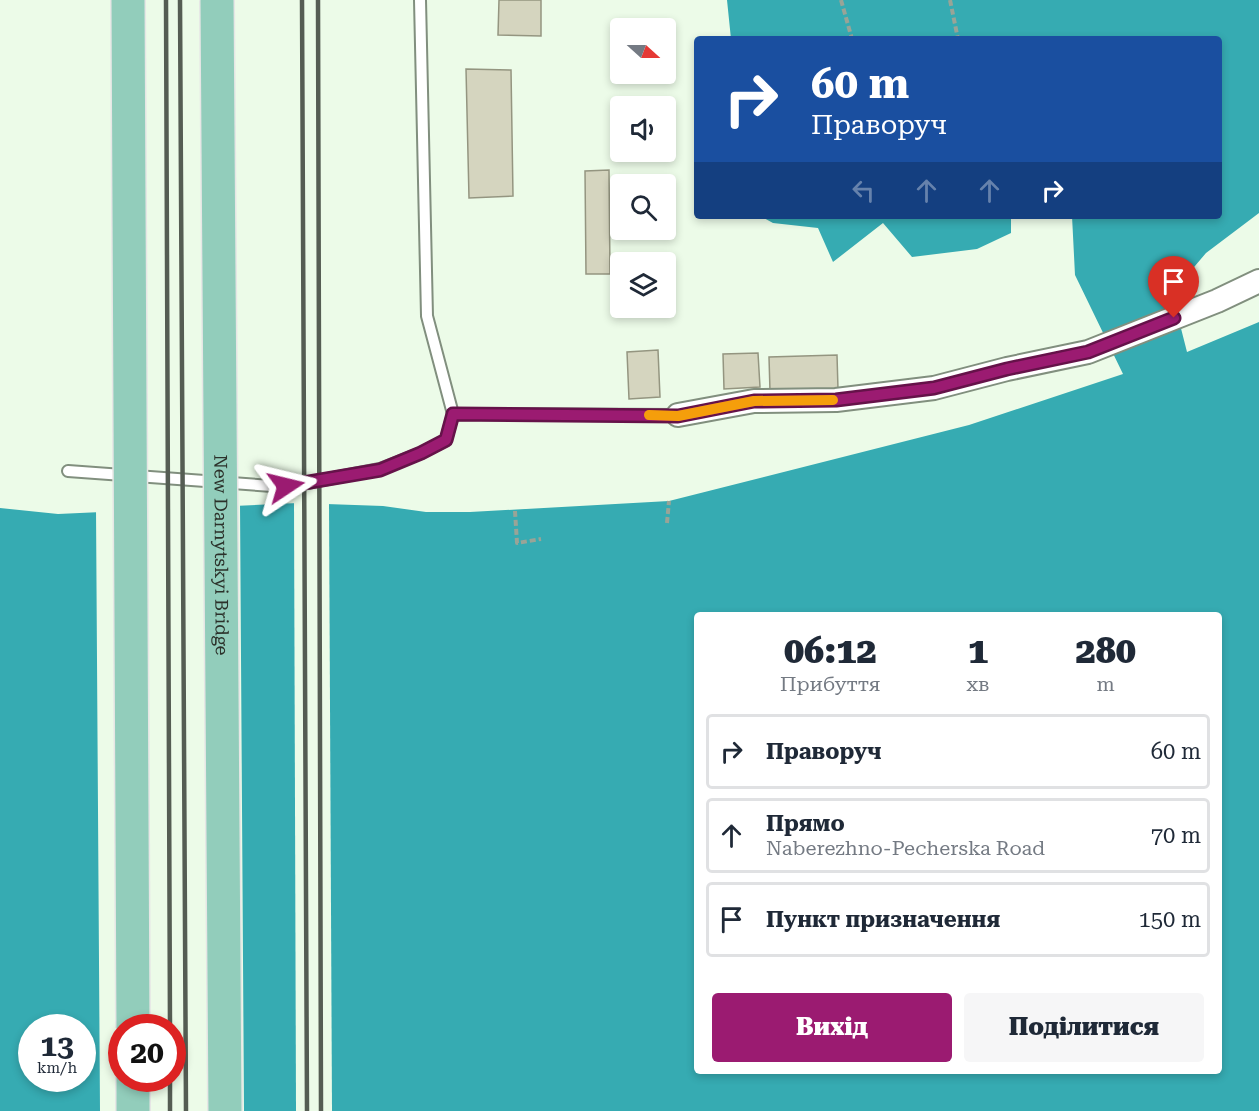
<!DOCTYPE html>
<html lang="uk">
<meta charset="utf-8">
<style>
body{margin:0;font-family:"Roboto Serif",serif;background:#f6f6f7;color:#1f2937;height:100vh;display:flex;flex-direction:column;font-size:22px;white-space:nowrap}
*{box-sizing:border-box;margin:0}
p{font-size:20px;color:#747a83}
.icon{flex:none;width:33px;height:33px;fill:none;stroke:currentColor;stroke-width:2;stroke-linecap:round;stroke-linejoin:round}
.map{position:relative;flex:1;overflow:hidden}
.side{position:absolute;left:694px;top:612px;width:528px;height:462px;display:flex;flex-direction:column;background:#fff;border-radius:6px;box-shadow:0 3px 9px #0003}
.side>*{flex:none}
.guide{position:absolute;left:694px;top:36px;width:528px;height:183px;border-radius:6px;box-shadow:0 3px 9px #0003;background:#1a4fa0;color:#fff;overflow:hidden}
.needle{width:39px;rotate:111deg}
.fabs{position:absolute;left:610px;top:18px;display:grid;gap:12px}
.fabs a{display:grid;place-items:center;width:66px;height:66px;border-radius:6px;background:#fff;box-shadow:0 3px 9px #0003;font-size:30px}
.speed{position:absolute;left:18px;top:1014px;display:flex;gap:12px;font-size:30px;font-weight:700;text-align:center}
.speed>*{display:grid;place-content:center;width:78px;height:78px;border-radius:50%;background:#fff;box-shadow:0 3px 9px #0003;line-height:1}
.speed small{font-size:15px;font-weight:400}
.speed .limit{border:9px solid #d22;background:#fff;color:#111}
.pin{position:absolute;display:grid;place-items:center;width:51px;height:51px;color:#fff;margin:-62px -26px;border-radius:50% 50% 50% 0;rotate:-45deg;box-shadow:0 0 6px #0007}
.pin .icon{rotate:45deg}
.me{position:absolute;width:66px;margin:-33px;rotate:80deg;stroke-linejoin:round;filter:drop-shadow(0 0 4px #0008)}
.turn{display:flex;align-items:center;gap:21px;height:126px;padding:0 18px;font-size:27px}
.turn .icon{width:78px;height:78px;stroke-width:2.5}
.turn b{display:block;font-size:42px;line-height:51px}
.lanes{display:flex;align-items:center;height:57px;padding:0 18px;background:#0003;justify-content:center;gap:30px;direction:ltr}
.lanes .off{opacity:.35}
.eta{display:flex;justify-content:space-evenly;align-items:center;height:102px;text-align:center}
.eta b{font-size:36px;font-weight:800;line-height:42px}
.action{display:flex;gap:12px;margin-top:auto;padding:12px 18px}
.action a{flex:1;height:69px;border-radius:6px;background:#9b1b71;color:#fff;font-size:24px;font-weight:800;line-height:69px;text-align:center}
.action a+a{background:#f6f6f7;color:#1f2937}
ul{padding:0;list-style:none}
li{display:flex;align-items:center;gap:18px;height:75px;margin:0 12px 9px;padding:0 6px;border:3px solid #e0e1e3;border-radius:6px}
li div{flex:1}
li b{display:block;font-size:22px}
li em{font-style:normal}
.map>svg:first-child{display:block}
</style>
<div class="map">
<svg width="1259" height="1111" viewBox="0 0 1259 1111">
<rect width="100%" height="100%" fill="#ecfbe8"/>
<g fill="#36abb2" fill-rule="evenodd">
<path d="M727,0H1259V213L1206,253L1172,293L1187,352L1259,322V1111H0V508L58,514L298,503L383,506L426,512H470L669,501L969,425L1123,374L1075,275L1072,216H1220V39H731ZM698,615H1220V1071H698ZM32,1028H82V1078H32ZM122,1028H172V1078H122Z"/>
<path d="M760,216H1011V233L977,249L912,257L883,223L833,262L818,228L773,223Z"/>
</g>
<g fill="#ecfbe8" fill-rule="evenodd">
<path d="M294,501H329L332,1111H296Z"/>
<path d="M240,503L244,1111H100L96,509ZM122,1028H172V1078H122Z"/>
</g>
<g fill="#d5d5bf" stroke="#949580" stroke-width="1.5">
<path d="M499,0H541V36L498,35Z"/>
<path d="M466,69L511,70L513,196L469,198Z"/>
<path d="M609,170L610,274H586L585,171Z"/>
<path d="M658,350L660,397L629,399L627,352Z"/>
<path d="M758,353L760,387L724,389L723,354Z"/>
<path d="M837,355L838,389L770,391L769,357Z"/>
</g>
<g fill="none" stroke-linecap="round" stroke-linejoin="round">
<defs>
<g id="lane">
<path d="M420,0L427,316L453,414"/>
<path d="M68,471L286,487L380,469L421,453L446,440L453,414L678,415"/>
</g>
<path id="street" d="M678,415L754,401L836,400L934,388L1007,369L1088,352L1217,301L1259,281"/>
<path id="primary" d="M133,1078V1111"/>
</defs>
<use href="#lane" stroke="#818f7e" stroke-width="14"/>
<use href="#street" stroke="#818f7e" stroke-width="26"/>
<use href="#primary" stroke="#e6e6e5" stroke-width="36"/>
<g stroke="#99a497" stroke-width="4" stroke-dasharray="6 3" stroke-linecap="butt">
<path d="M841,0L852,39"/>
<path d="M950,0L958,39"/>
<path d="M515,511L517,543L541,539"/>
<path d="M667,523L669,501"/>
</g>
<use href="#lane" stroke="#fff" stroke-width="10"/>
<use href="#street" stroke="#fff" stroke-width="22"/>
<use href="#primary" stroke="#92cdbb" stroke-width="33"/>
<g stroke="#555d53" stroke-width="4.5">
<path d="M166,0L170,1028"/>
<path d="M180,0L186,1111"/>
<path d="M302,0L307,1111"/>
<path d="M318,0L321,1111"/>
<path d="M170,1078V1111"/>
</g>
<defs>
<g id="primary-bridge">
<path d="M128,0L133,1028"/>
<path id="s1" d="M217,0L225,1111"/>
</g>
</defs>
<use href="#primary-bridge" stroke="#e6e6e5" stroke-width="36" stroke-linecap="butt"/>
<use href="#primary-bridge" stroke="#92cdbb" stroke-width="33"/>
</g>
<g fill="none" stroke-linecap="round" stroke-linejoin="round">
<defs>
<path id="route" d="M286,486L380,470L421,453L446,440L453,414L678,416L754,401L836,400L934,388L1007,369L1088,352L1174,318"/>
</defs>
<use href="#route" stroke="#651249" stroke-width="15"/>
<use href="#route" stroke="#9b1b71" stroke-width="10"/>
<path stroke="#f59e0b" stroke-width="10" d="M649,415L678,416L754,401L833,400"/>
</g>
<g text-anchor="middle" stroke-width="6" stroke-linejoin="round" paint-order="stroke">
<g font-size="18" fill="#2b312a" stroke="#fff">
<text dy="6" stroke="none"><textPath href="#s1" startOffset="555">New Darnytskyi Bridge</textPath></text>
</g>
</g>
</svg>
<div class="fabs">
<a><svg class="needle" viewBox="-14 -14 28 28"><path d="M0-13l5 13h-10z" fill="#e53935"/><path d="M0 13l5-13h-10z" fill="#747a83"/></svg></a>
<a><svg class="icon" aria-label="sound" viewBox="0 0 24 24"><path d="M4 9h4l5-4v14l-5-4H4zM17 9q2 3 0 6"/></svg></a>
<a><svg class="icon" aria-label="search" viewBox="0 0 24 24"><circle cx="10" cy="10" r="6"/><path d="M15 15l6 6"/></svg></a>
<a><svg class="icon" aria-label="layers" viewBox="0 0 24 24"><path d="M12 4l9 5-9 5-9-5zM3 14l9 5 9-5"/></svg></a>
</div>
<div class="speed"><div>13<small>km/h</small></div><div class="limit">20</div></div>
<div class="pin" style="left:1174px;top:318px;background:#d93025"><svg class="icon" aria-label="arrive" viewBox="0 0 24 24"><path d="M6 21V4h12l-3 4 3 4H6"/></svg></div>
<svg class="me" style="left:286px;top:486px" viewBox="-20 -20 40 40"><path d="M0-17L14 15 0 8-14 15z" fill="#9b1b71" stroke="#fff" stroke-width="4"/></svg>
<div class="guide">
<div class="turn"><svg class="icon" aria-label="right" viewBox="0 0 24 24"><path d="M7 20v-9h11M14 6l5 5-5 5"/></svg><div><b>60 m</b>Праворуч</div></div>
<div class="lanes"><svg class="icon off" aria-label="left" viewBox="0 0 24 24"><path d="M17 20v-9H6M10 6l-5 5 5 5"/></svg><svg class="icon off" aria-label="ahead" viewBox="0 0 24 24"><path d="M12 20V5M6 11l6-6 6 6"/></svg><svg class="icon off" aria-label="ahead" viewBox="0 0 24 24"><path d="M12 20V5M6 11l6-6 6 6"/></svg><svg class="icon" aria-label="right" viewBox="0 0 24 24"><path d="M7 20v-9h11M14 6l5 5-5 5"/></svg></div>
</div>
<section class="side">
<div class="eta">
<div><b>06:12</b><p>Прибуття</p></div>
<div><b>1</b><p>хв</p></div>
<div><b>280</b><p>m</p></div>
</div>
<ul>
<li><svg class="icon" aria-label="right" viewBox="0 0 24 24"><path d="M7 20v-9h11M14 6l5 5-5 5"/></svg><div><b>Праворуч</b></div><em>60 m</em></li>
<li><svg class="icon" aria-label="ahead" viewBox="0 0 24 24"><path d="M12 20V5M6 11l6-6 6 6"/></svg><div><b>Прямо</b><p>Naberezhno-Pecherska Road</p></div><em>70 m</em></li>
<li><svg class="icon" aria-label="arrive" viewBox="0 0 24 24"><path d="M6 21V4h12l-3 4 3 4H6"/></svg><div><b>Пункт призначення</b></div><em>150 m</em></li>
</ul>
<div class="action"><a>Вихід</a><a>Поділитися</a></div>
</section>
</div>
